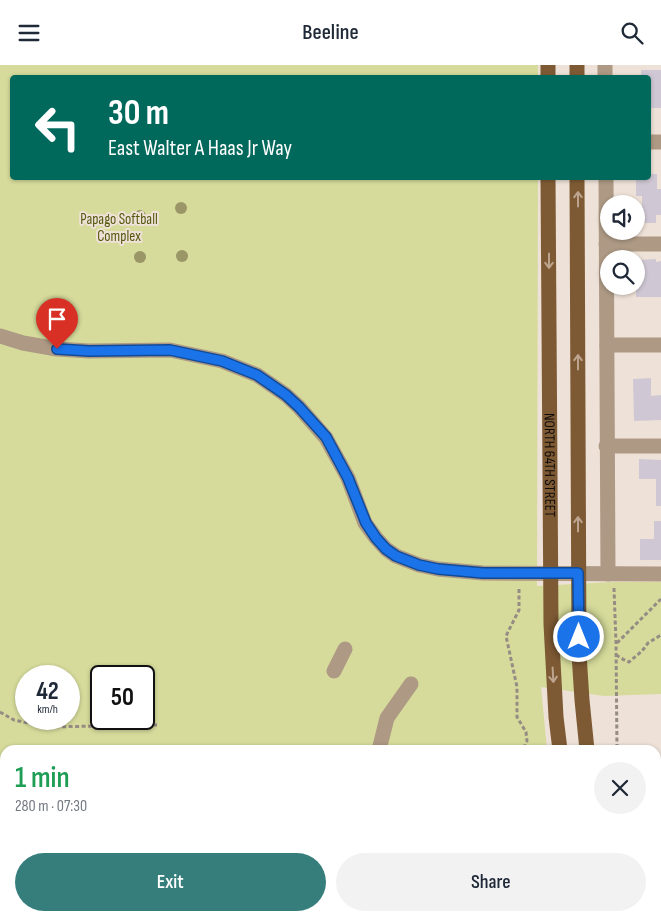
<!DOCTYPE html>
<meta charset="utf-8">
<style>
body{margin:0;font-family:"Sofia Sans Condensed",sans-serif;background:#f2f2f3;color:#1f2937;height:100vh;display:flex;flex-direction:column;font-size:19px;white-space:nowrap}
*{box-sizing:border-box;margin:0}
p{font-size:16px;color:#747a83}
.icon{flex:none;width:28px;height:28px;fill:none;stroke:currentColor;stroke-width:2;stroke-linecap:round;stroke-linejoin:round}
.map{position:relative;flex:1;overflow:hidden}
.sheet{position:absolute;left:0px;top:680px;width:661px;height:176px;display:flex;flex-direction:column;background:#fff;border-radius:15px 15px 0 0;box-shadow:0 1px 4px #0004}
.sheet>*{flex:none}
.hud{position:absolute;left:10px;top:10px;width:641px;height:105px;border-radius:5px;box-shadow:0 1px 4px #0004;background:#00695c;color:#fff;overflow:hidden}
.controls{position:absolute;left:600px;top:130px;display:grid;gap:10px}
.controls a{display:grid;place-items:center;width:45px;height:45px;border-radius:50%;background:#fff;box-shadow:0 1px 4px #0004;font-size:25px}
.speed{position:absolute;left:15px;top:600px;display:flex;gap:10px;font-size:25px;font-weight:700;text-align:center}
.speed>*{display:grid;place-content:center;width:65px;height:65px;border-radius:50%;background:#fff;box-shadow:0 1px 4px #0004;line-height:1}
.speed small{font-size:12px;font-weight:400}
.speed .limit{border:2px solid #111;border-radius:8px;background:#fff;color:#111}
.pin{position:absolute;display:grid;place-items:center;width:42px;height:42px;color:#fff;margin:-51px -21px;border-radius:50% 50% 50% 0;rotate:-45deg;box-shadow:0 0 5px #0007}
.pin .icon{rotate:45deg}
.me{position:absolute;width:55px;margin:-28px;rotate:0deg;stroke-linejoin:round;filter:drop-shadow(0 0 4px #0008)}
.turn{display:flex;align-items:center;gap:18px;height:105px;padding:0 15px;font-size:22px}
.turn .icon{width:65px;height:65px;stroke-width:2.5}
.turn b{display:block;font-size:35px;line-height:42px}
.round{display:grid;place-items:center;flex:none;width:52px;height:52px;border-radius:26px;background:#f2f2f3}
.overview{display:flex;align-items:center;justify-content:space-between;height:85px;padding:0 15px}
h1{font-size:30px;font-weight:600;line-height:38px;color:#1e9e55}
.action{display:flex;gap:10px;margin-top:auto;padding:10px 15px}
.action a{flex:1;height:58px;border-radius:30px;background:#357e7c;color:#fff;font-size:20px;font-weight:600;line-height:58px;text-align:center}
.action a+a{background:#f2f2f3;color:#1f2937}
header{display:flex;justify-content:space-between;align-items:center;height:65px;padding:0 15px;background:#fff;font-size:22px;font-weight:600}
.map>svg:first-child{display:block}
</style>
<header><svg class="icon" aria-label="menu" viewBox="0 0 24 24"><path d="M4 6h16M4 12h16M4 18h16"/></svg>Beeline<svg class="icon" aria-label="search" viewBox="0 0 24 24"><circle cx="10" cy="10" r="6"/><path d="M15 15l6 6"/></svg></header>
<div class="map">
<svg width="661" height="856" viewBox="0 0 661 856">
<rect width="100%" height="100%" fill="#eee1d7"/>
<path fill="#d6db9b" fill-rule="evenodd" d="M0,0H538V12H12V112L538,113L537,521L612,517H661V629L604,631L541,622L547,685H5V851H560V856H0ZM26,611H69V654H26ZM101,611H144V654H101Z"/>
<g fill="#cfc8d4">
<path d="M641,5H661V43H649V12H641Z"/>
<path d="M649,109H657V124H661V150H656V158H642V131H636V112H649Z"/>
<path d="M656,194V197L661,196V232H636V195Z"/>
<path d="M651,313V331L661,330V355L634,356L633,314Z"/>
<path d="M639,394L661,395V441H656V414H639Z"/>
<path d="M654,456H661V495H640V474H654Z"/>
<rect x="656" y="693" width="5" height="63"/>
<path d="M661,838V856H642V851H656V839Z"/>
</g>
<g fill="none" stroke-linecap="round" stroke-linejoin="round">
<g stroke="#958c84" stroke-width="3" stroke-dasharray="4 2.5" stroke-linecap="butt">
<path d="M614,523L616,578L617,685"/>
<path d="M519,524V545L506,571L517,622V652L526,667L527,676L523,685"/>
<path d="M617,578L661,534"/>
<path d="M616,590L626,596L629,597L642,586L648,578L661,570"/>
<path d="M0,647L14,655L46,662L157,660"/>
<path d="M522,856L523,851"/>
<path d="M623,856V851"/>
</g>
<g stroke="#ad9984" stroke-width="15">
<path d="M605,0V12"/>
<path d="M649,77H661"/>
<path d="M606,112L608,509"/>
<path d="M606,179H661"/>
<path d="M0,271L23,278L57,284L89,286L170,285L222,296L257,310L286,330L299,342L326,373L348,413L365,458L376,473L386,484L396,491L419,500L438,504L483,508L661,509"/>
<path d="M607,280H661"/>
<path d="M606,381H661"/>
<path d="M334,606L345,584"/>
<path d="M379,685L387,653L411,619"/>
<path d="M656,796H661"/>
</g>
<g stroke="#7e5a34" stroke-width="15">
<path d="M548,0V12"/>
<path d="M577,0V12"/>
<path id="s1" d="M548,112L551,559L556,652L560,685"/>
<path d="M577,112L579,589L582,635L587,685"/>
<path d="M599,851V856"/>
<path d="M572,856V851"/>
</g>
</g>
<g fill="#9a9668">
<circle cx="181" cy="143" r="6"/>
<circle cx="140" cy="151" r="6"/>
<circle cx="182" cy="191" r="6"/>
<circle cx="140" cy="192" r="6"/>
</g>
<defs><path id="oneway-shaft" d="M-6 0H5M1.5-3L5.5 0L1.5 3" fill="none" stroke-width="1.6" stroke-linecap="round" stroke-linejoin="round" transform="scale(1.25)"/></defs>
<g stroke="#bca48e">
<use href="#oneway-shaft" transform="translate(578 134) rotate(-90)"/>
<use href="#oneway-shaft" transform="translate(549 196) rotate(90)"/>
<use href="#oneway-shaft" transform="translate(578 297) rotate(-90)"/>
<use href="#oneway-shaft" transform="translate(578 459) rotate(-90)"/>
<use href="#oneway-shaft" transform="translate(553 610) rotate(87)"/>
</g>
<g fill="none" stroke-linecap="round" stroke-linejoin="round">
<defs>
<path id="route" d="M57,284L89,286L170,285L222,296L257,310L286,330L299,342L326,372L348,413L366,458L376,473L386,484L396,491L419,500L438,504L483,508H578L579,572"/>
</defs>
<use href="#route" stroke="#114b97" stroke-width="12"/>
<use href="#route" stroke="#1a73e8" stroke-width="9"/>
</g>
<g text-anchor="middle" stroke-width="4" stroke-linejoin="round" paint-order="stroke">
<g font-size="15" fill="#55580d" stroke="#eee1d7">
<text x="119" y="159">Papago Softball<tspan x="119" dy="17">Complex</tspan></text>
</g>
<g font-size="15" fill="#0f0b08" stroke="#eee1d7">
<text dy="5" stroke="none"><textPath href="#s1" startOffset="288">NORTH 64TH STREET</textPath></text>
</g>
</g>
</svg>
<div class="controls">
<a><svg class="icon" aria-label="sound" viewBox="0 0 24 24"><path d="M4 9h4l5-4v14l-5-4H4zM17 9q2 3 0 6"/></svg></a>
<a><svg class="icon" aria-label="search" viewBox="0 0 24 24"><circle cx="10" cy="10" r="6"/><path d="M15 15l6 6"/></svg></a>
</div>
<div class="speed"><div>42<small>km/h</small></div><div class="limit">50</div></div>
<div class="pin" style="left:57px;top:284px;background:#d93025"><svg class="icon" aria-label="arrive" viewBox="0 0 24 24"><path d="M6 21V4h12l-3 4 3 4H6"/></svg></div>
<svg class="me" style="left:579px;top:572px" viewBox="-20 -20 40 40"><circle r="17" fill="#1a73e8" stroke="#fff" stroke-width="3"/><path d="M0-11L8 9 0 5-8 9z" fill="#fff"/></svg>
<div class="hud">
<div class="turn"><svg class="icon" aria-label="left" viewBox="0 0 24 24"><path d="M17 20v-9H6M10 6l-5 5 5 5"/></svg><div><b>30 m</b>East Walter A Haas Jr Way</div></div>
</div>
<section class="sheet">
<div class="overview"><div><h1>1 min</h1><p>280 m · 07:30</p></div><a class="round"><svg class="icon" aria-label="close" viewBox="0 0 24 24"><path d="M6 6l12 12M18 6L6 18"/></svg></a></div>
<div class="action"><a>Exit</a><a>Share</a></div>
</section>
</div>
